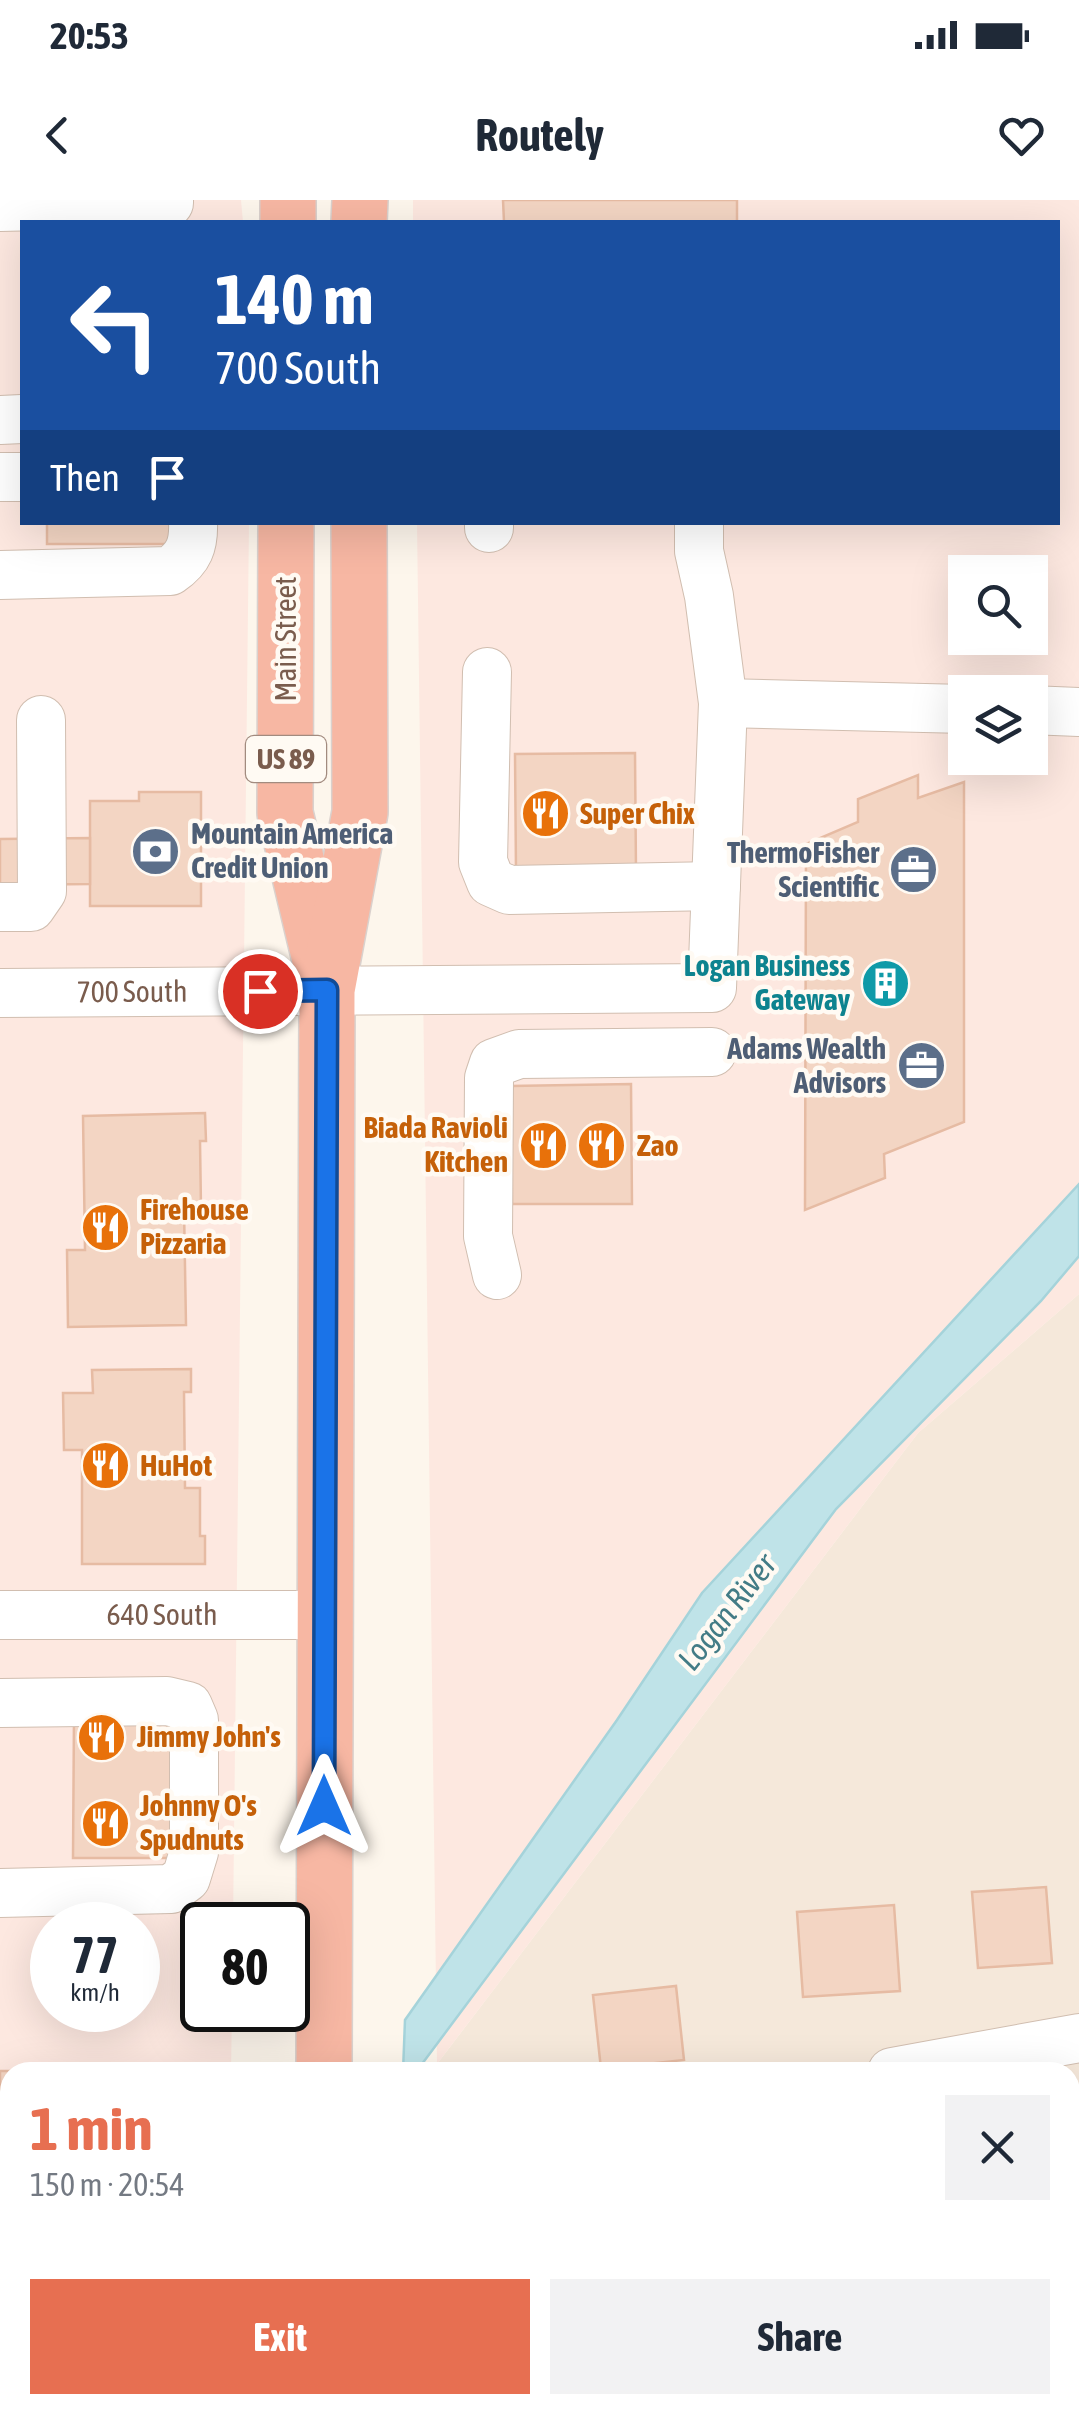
<!DOCTYPE html>
<meta charset="utf-8">
<style>
body{margin:0;font-family:"Asap Condensed",sans-serif;background:#f2f2f3;color:#1f2937;height:100vh;display:flex;flex-direction:column;font-size:38px;white-space:nowrap}
*{box-sizing:border-box;margin:0}
p{font-size:32px;color:#747a83}
.icon{flex:none;width:55px;height:55px;fill:none;stroke:currentColor;stroke-width:2;stroke-linecap:round;stroke-linejoin:round}
.map{position:relative;flex:1;overflow:hidden}
.details{position:absolute;left:0px;top:1862px;width:1080px;height:352px;display:flex;flex-direction:column;background:#fff;border-radius:30px 30px 0 0;box-shadow:0 10px 40px #0002}
.details>*{flex:none}
.hud{position:absolute;left:20px;top:20px;width:1040px;height:305px;border-radius:0px;box-shadow:0 10px 40px #0002;background:#1a4fa0;color:#fff;overflow:hidden}
.fabs{position:absolute;left:948px;top:355px;display:grid;gap:20px}
.fabs a{display:grid;place-items:center;width:100px;height:100px;border-radius:0px;background:#fff;box-shadow:0 10px 40px #0002;font-size:50px}
.speed{position:absolute;left:30px;top:1702px;display:flex;gap:20px;font-size:50px;font-weight:700;text-align:center}
.speed>*{display:grid;place-content:center;width:130px;height:130px;border-radius:50%;background:#fff;box-shadow:0 10px 40px #0002;line-height:1}
.speed small{font-size:25px;font-weight:400}
.speed .limit{border:5px solid #111;border-radius:15px;background:#fff;color:#111}
.pin{position:absolute;display:grid;place-items:center;width:85px;height:85px;color:#fff;margin:-42px;border:5px solid #fff;border-radius:50%;box-shadow:0 2px 10px #0007}
.me{position:absolute;width:110px;margin:-55px;rotate:0deg;stroke-linejoin:round;filter:drop-shadow(0 0 8px #0008)}
.turn{display:flex;align-items:center;gap:35px;height:210px;padding:0 30px;font-size:45px}
.turn .icon{width:130px;height:130px;stroke-width:2.5}
.turn b{display:block;font-size:70px;line-height:85px}
.then{display:flex;align-items:center;height:95px;padding:0 30px;background:#0003;gap:20px;font-size:38px}
.round{display:grid;place-items:center;flex:none;width:105px;height:105px;border-radius:0px;background:#f2f2f3}
.summary{display:flex;align-items:center;justify-content:space-between;height:170px;padding:0 30px}
h1{font-size:60px;font-weight:700;line-height:75px;color:#e76f51}
.action{display:flex;gap:20px;margin-top:auto;padding:20px 30px}
.action a{flex:1;height:115px;border-radius:0px;background:#e76f51;color:#fff;font-size:40px;font-weight:700;line-height:115px;text-align:center}
.action a+a{background:#f2f2f3;color:#1f2937}
.status{display:flex;justify-content:space-between;align-items:center;height:70px;padding:0 50px;background:#fff;direction:ltr}
.status svg{height:28px;fill:currentColor}
header{display:flex;justify-content:space-between;align-items:center;height:130px;padding:0 30px;background:#fff;font-size:45px;font-weight:700}
.map>svg:first-child{display:block}
</style>
<div class="status"><b>20:53</b><svg viewBox="0 0 49 12"><path d="M0 12V9h3v3zM5 12V6h3v6zM10 12V3h3v9zM15 12V0h3v12zM26 1h20v11H26zM47 4h2v5h-2z"/></svg></div>
<header><svg class="icon" aria-label="back" viewBox="0 0 24 24"><path d="M15 5l-7 7 7 7"/></svg>Routely<svg class="icon" aria-label="heart" viewBox="0 0 24 24"><path d="M12 20l-8-8c-3-5 5-10 8-4 3-6 11-1 8 4z"/></svg></header>
<div class="map">
<svg width="1079" height="2214" viewBox="0 0 1079 2214">
<rect width="100%" height="100%" fill="#fdf6ec"/>
<path fill="#f5e8da" d="M1079,1094V2188H1070V1872H441L437,1864L918,1233Z"/>
<g fill="#fde8e0" fill-rule="evenodd">
<path d="M0,0H241L243,22H22V322L249,323L233,1725H202V1810H232L231,1872H10V2205H229L230,2214H0ZM52,1725H138V1810H52Z"/>
<path d="M413,0H1079V1094L918,1233L437,1864L417,323L1058,322V22H413ZM965,372H1030V438H965ZM965,492H1030V558H965Z"/>
<path d="M1070,2188H1079V2214H388V2205H1070Z"/>
</g>
<path fill="#bfe3e8" stroke="#a5d3da" stroke-width="2.5" d="M1079,984V1056L1041,1101L836,1309L416,1872H403L405,1820L617,1520L702,1393Z"/>
<g fill="#f3d5c3" stroke="#e6bba3" stroke-width="2.5">
<path d="M503,0H737V22H504Z"/>
<rect x="47" y="322" width="124" height="22"/>
<path d="M635,553L636,672L516,673L515,554Z"/>
<path d="M918,575V598L964,582V922L884,954L885,978L805,1010L806,644L858,622V599Z"/>
<path d="M139,592H201V706H90V601H139Z"/>
<path d="M90,638V684L0,685V639Z"/>
<path d="M631,884L632,1004H512L511,886Z"/>
<path d="M205,913L206,941H200L201,1008H184L186,1125L68,1127L67,1050H85L83,916Z"/>
<path d="M191,1169V1192H184L185,1288H200V1336H205V1364H82V1250H64L63,1193H93L92,1170Z"/>
<path d="M174,1514V1658H73L74,1515Z"/>
<path d="M1046,1687L1052,1763L978,1768L972,1692Z"/>
<path d="M894,1705L900,1791L803,1797L797,1712Z"/>
<path d="M676,1786L684,1860L601,1869L593,1795Z"/>
<path d="M0,1871H16L10,1872V2012H0Z"/>
<rect x="1070" y="1928" width="9" height="80"/>
<rect x="861" y="2205" width="47" height="9"/>
<path d="M574,2208V2214H462V2210Z"/>
</g>
<g fill="none" stroke-linecap="round" stroke-linejoin="round">
<defs>
<g id="minor">
<path d="M0,7L169,3V0"/>
<path d="M0,220L22,219"/>
<path d="M0,277H22"/>
<path d="M489,322V328"/>
<path d="M0,375L170,371C189,358 194,345 193,322"/>
<path d="M487,472L483,662L491,682L509,690L716,686"/>
<path d="M723,503L965,509"/>
<path d="M1030,510L1079,512"/>
<path d="M0,707H31L42,691L41,520"/>
<path id="s1" d="M0,793L712,788L723,503L709,396L699,351V322"/>
<path d="M497,1075L488,1036L489,878L494,863L519,854L712,852"/>
<path id="s2" d="M0,1415H324"/>
<path d="M0,1503L167,1501L188,1506L194,1520V1652L186,1678L171,1689L0,1693"/>
<path d="M892,1872L1079,1838"/>
</g>
<g id="highway">
<path d="M288,22V0"/>
<path d="M359,22L360,0"/>
<path d="M286,322L285,613L322,768"/>
<path d="M324,1872L327,790L360,612L359,322"/>
<path d="M325,2205V2214"/>
</g>
</defs>
<use href="#minor" stroke="#d1beb0" stroke-width="50"/>
<use href="#highway" stroke="#dad1cd" stroke-width="58"/>
<use href="#minor" stroke="#fff" stroke-width="48"/>
<use href="#highway" stroke="#f7b7a3" stroke-width="55"/>
</g>
<g fill="none" stroke-linecap="round" stroke-linejoin="round">
<defs>
<path id="route" d="M260,791L327,790L324,1606"/>
</defs>
<use href="#route" stroke="#114b97" stroke-width="25"/>
<use href="#route" stroke="#1a73e8" stroke-width="18"/>
</g>
<defs>
<symbol id="restaurant-disc" viewBox="-11 -11 22 22"><circle r="9.5" fill="#e8710a" stroke="#fffaf3"/><path d="M-5-6h1v4h1v-4h1v4h1v-4h1v5L-1.5 .5V6h-2V.5L-5-1ZM5-6V6H3V1.5H1.5Q1.5-4 5-6Z" fill="#fff"/></symbol>
<symbol id="bank-disc" viewBox="-11 -11 22 22"><circle r="9.5" fill="#5c6f8a" stroke="#fffaf3"/><path d="M-6-4H6V4H-6ZM0-2.3a2.3 2.3 0 1 0 0 4.6a2.3 2.3 0 1 0 0-4.6Z" fill="#fff"/></symbol>
<symbol id="office-disc" viewBox="-11 -11 22 22"><circle r="9.5" fill="#5c6f8a" stroke="#fffaf3"/><path d="M-6-3h4V-5.5h4V-3h4V5H-6ZM-1-4.5V-3h2v-1.5ZM-6 0V1H6V0Z" fill="#fff"/></symbol>
<symbol id="building-disc" viewBox="-11 -11 22 22"><circle r="9.5" fill="#0f9aa8" stroke="#fffaf3"/><path d="M-4-6H4V6H1V3H-1V6H-4ZM-2.5-4.3h1.7v1.8h-1.7ZM.8-4.3h1.7v1.8H.8ZM-2.5-1h1.7V.8h-1.7ZM.8-1h1.7V.8H.8Z" fill="#fff"/></symbol>
</defs>
<g fill-rule="evenodd">
<use href="#restaurant-disc" x="518" y="586" width="55" height="55"/>
<use href="#bank-disc" x="128" y="624" width="55" height="55"/>
<use href="#office-disc" x="886" y="642" width="55" height="55"/>
<use href="#building-disc" x="858" y="756" width="55" height="55"/>
<use href="#office-disc" x="894" y="838" width="55" height="55"/>
<use href="#restaurant-disc" x="516" y="918" width="55" height="55"/>
<use href="#restaurant-disc" x="574" y="918" width="55" height="55"/>
<use href="#restaurant-disc" x="78" y="1000" width="55" height="55"/>
<use href="#restaurant-disc" x="78" y="1238" width="55" height="55"/>
<use href="#restaurant-disc" x="74" y="1510" width="55" height="55"/>
<use href="#restaurant-disc" x="78" y="1596" width="55" height="55"/>
</g>
<g text-anchor="middle" stroke-width="9" stroke-linejoin="round" paint-order="stroke">
<rect fill="#fffaf3" stroke="#a28b7f" stroke-width="2.5" x="246" y="536" width="80" height="46" rx="8"/>
<g font-size="28" font-weight="bold" fill="#7a5c4d">
<text x="286" y="569">US 89</text>
</g>
<g font-size="30" fill="#7a5c4d" stroke="#fffaf3">
<text transform="translate(286 439) rotate(-90)" y="10">Main Street</text>
<text dy="10" stroke="none"><textPath href="#s1" startOffset="132">700 South</textPath></text>
<text dy="10" stroke="none"><textPath href="#s2" startOffset="162">640 South</textPath></text>
</g>
<g font-size="30" font-weight="bold" fill="#c56008" stroke="#fffaf3" text-anchor="start">
<text x="580" y="624">Super Chix</text>
<text x="508" y="938" text-anchor="end">Biada Ravioli<tspan x="508" dy="34">Kitchen</tspan></text>
<text x="637" y="956">Zao</text>
<text x="140" y="1020">Firehouse<tspan x="140" dy="34">Pizzaria</tspan></text>
<text x="140" y="1276">HuHot</text>
<text x="137" y="1547">Jimmy John's</text>
<text x="140" y="1616">Johnny O's<tspan x="140" dy="34">Spudnuts</tspan></text>
</g>
<g font-size="30" font-weight="bold" fill="#4e5e75" stroke="#fffaf3" text-anchor="end">
<text x="191" y="644" text-anchor="start">Mountain America<tspan x="191" dy="34">Credit Union</tspan></text>
<text x="879" y="663">ThermoFisher<tspan x="879" dy="34">Scientific</tspan></text>
<text x="886" y="859">Adams Wealth<tspan x="886" dy="34">Advisors</tspan></text>
</g>
<g font-size="30" font-weight="bold" fill="#0d838f" stroke="#fffaf3" text-anchor="end">
<text x="850" y="776">Logan Business<tspan x="850" dy="34">Gateway</tspan></text>
</g>
<g font-size="32" font-style="italic" fill="#437c86" stroke="#fffaf3">
<text transform="translate(727 1412) rotate(-52)" y="11">Logan River</text>
</g>
</g>
</svg>
<div class="fabs">
<a><svg class="icon" aria-label="search" viewBox="0 0 24 24"><circle cx="10" cy="10" r="6"/><path d="M15 15l6 6"/></svg></a>
<a><svg class="icon" aria-label="layers" viewBox="0 0 24 24"><path d="M12 4l9 5-9 5-9-5zM3 14l9 5 9-5"/></svg></a>
</div>
<div class="speed"><div>77<small>km/h</small></div><div class="limit">80</div></div>
<div class="pin" style="left:260px;top:791px;background:#d93025"><svg class="icon" aria-label="arrive" viewBox="0 0 24 24"><path d="M6 21V4h12l-3 4 3 4H6"/></svg></div>
<svg class="me" style="left:324px;top:1606px" viewBox="-20 -20 40 40"><path d="M0-17L14 15 0 8-14 15z" fill="#1a73e8" stroke="#fff" stroke-width="4"/></svg>
<div class="hud">
<div class="turn"><svg class="icon" aria-label="left" viewBox="0 0 24 24"><path d="M17 20v-9H6M10 6l-5 5 5 5"/></svg><div><b>140 m</b>700 South</div></div>
<div class="then">Then<svg class="icon" aria-label="arrive" viewBox="0 0 24 24"><path d="M6 21V4h12l-3 4 3 4H6"/></svg></div>
</div>
<section class="details">
<div class="summary"><div><h1>1 min</h1><p>150 m · 20:54</p></div><a class="round"><svg class="icon" aria-label="close" viewBox="0 0 24 24"><path d="M6 6l12 12M18 6L6 18"/></svg></a></div>
<div class="action"><a>Exit</a><a>Share</a></div>
</section>
</div>
